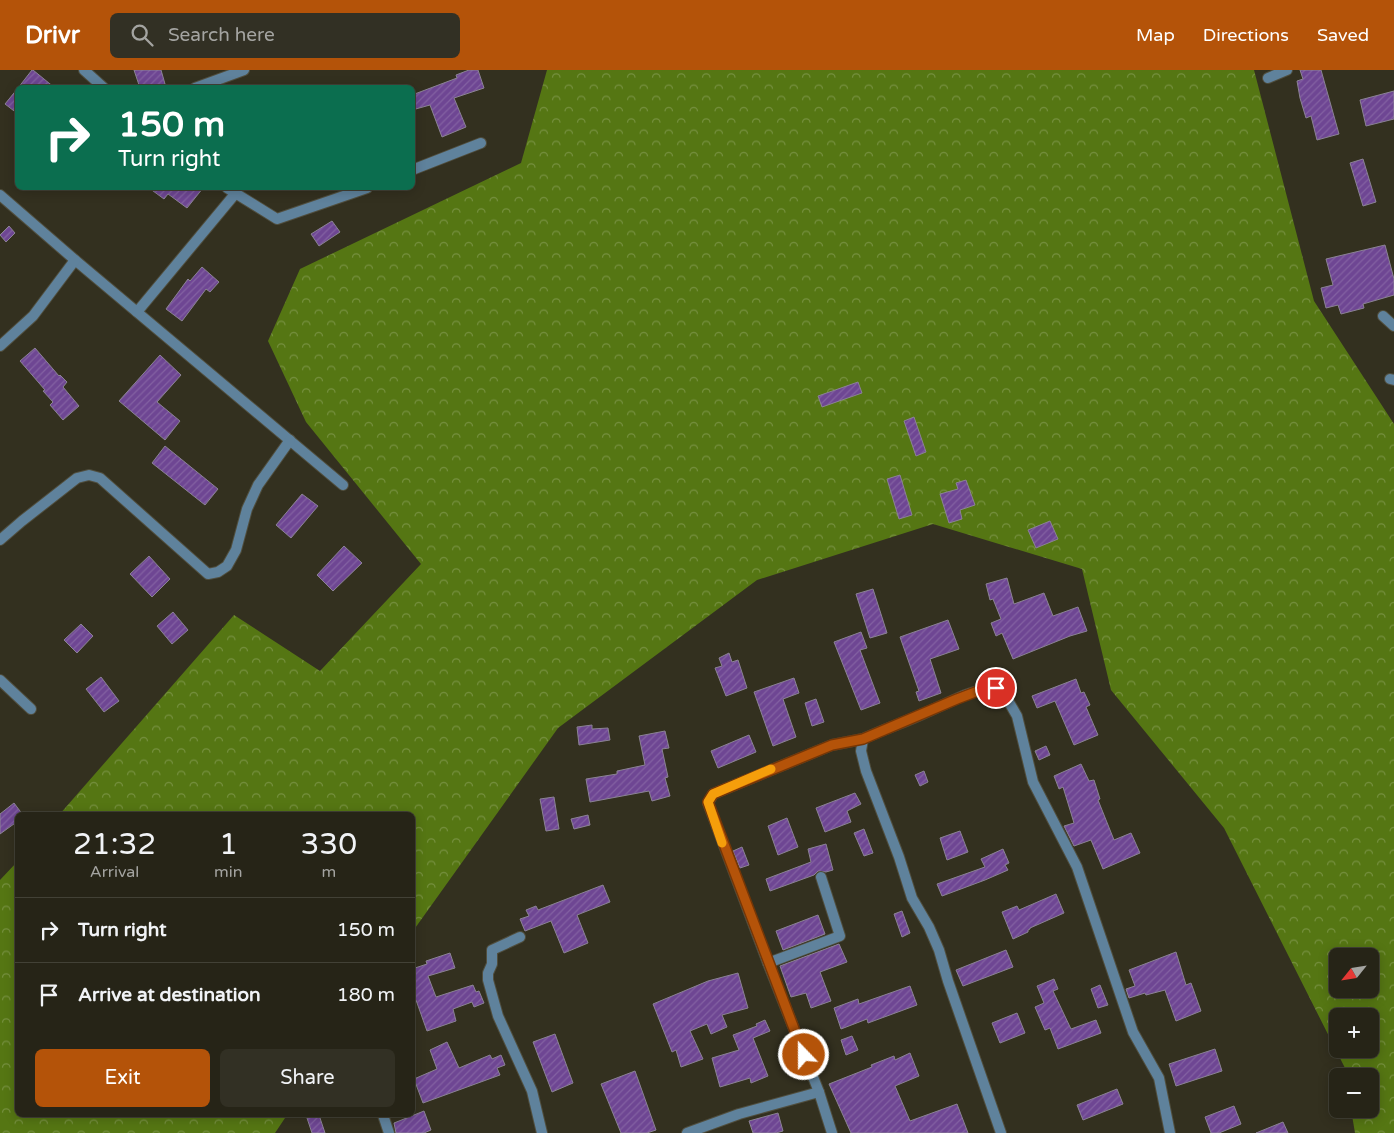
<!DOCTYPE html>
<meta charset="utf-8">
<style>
body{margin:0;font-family:"Varela Round",sans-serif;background:#323024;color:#f1f3f6;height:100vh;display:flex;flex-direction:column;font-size:19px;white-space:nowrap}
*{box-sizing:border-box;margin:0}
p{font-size:16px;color:#a4a4a1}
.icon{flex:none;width:28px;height:28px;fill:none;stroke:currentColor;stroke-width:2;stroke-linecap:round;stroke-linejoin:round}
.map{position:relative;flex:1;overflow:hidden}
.panel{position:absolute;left:15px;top:742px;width:400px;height:305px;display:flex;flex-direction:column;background:#262417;border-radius:8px;box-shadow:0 2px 12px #0003,0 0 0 1px #424136}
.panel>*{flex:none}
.guide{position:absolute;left:15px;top:15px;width:400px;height:105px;border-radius:8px;box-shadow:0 2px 12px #0003,0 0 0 1px #424136;background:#0b6e4f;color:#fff;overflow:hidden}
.needle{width:32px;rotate:240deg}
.tools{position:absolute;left:1329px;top:878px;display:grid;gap:10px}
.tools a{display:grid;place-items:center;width:50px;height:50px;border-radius:8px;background:#262417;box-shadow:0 2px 12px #0003,0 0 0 1px #424136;font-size:25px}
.pin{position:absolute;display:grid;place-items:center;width:42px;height:42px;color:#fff;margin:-21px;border:2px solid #fff;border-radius:50%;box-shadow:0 1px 5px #0007}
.me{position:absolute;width:55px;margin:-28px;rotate:338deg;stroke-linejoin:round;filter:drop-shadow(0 0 4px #0008)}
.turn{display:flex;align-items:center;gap:18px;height:105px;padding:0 20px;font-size:22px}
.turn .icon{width:65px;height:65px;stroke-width:2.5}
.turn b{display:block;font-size:35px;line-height:42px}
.eta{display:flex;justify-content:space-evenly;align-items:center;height:85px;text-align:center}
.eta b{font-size:30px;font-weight:600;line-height:35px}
.primary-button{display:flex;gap:10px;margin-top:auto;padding:10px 20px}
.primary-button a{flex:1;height:58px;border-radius:8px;background:#b45309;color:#fff;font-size:20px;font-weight:600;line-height:58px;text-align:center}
.primary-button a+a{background:#323024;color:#f1f3f6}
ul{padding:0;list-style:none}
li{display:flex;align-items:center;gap:15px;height:65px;padding:0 20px;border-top:1px solid #424136}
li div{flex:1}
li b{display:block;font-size:19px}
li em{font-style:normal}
header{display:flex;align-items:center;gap:30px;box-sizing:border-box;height:70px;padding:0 25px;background:#b45309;color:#fff}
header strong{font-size:24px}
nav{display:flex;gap:28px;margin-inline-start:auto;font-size:18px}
.search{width:350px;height:45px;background:#323024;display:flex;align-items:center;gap:12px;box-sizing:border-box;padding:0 18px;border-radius:8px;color:#a4a4a1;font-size:19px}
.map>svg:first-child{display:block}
</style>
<header>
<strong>Drivr</strong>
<div class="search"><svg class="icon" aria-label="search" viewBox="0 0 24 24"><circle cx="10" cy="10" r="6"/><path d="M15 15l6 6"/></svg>Search here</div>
<nav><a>Map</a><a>Directions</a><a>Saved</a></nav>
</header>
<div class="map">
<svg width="1394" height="1063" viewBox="0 0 1394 1063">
<defs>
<pattern id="forest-crowns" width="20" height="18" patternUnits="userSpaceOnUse" patternTransform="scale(1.25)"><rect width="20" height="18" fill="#557613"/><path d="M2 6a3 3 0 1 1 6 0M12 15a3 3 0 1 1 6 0" fill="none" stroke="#769040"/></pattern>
<pattern id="building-hatch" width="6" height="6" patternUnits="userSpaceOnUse" patternTransform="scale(1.25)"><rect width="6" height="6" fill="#6e4693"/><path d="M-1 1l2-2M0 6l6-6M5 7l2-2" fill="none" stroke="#8361a2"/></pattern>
</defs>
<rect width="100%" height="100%" fill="#33301f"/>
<g fill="url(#forest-crowns)" fill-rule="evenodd">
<path d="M547,0H1254L1314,231L1394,354V1063H1355L1351,1039H1370V1006H1346V1000L1224,758L1111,620L1082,499L933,454L757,510L558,658L413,861L412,745H59L234,545L320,601L421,494L306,352L268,271L300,199L521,93ZM1338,886H1370V919H1338ZM1338,946H1370V979H1338Z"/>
<path d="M17,792L18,1045H287L275,1063H0V810Z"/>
</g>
<g fill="url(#building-hatch)" stroke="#8b8394">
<path d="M32,0H33L55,18H18Z"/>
<path d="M134,0H161L165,14L153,18H140Z"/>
<path d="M469,0H478L484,18L454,28L466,57L442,67L430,35L412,40V25L457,8L456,5Z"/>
<path d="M1300,0H1321L1339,64L1317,70L1311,46L1306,48L1300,28L1297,11L1303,9Z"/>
<path d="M18,18V44L5,34Z"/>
<path d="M1394,21V49L1366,56L1360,30Z"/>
<path d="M1363,89L1376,132L1363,136L1350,93Z"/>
<path d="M149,118H203L187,138L168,124L164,129Z"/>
<path d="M332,151L340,162L319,176L311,164Z"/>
<path d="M9,156L15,163L6,172L0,165Z"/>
<path d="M1385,175L1394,209V225L1363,234L1364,238L1341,244L1338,235L1326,238L1321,218L1333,215L1326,189Z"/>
<path d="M202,197L219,212L210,222L206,219L182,251L166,239L188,209L190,211Z"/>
<path d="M35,278L59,306L60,305L67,312L63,317L79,336L63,350L50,335L53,332L43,321L45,320L20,291Z"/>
<path d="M160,285L181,305L157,332L180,351L165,370L119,331Z"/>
<path d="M858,312L862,323L822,337L818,326Z"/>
<path d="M914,347L926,382L916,386L904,351Z"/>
<path d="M165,376L218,419L205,435L152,393Z"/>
<path d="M900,405L912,445L899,449L887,409Z"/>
<path d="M966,410L975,435L960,440L962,449L949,453L940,424L958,419L956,413Z"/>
<path d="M302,424L318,436L291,468L276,455Z"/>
<path d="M1050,451L1058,469L1036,478L1028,460Z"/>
<path d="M344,476L362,493L333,521L317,505Z"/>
<path d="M149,486L170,509L152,527L130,504Z"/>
<path d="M1007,508L1014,534L1044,523L1053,546L1078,537L1087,561L1070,566L1013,589L1002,563L996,566L991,553L1001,549L993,529L990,530L986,514Z"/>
<path d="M873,519L887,563L870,568L856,524Z"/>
<path d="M173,542L188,560L172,574L157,556Z"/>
<path d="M948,550L959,579L930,589L941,623L919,631L916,622L919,621L900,567Z"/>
<path d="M81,554L93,566L77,583L64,570Z"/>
<path d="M861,562L867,578L860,580L880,633L861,640L834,572Z"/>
<path d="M729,583L732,592L738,590L747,618L726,626L715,598L722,596L719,588Z"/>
<path d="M101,607L119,631L104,642L86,619Z"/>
<path d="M794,608L799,623L783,629L796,667L773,676L754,622Z"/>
<path d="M1076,609L1081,623L1084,622L1090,635L1086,637L1098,665L1074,675L1055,631L1037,638L1032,626Z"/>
<path d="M816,629L824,652L812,656L805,633Z"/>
<path d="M592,655V659L608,658L610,670L579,675L577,657Z"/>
<path d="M665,661L669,678L662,679L668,707L665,708L670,726L652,731L649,721L590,732L586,709L617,704V701L645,695L639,666Z"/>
<path d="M749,665L756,682L718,698L711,681Z"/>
<path d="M1046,676L1050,685L1039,690L1035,681Z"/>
<path d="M1081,694L1089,711L1094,710L1100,729L1098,730L1114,770L1131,763L1140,783L1103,799L1091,770L1074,776L1064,756L1074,753L1063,717L1059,719L1054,706Z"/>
<path d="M924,701L928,712L920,716L915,705Z"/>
<path d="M855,723L861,734L847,741L851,752L825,762L816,738Z"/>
<path d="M554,727L559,759L546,761L540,729Z"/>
<path d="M14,733L23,745H18V751L0,764V744Z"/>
<path d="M588,745L590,755L574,759L571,749Z"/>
<path d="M787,748L798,777L778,785L768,756Z"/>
<path d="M864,759L873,783L864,786L854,763Z"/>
<path d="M960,761L968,782L947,790L940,768Z"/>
<path d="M826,774L833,800L826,802L818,801L814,805L770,821L766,809L811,792L808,779Z"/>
<path d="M742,777L749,795L740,798L733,781Z"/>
<path d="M1003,779L1009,793L1005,795L1008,800L985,810L942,826L937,814L985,797L981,789Z"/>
<path d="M603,815L610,832L577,845L588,873L564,883L551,851L525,861L520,849L529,846L526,840L536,836L538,840Z"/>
<path d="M1056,824L1064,843L1030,858V859L1028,860V862L1013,869L1002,842L1017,836L1019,840Z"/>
<path d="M902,841L910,863L902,867L894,844Z"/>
<path d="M818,845L825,864L783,880L776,861Z"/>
<path d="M839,874L847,892L820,902L831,931L811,938L806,923L791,927L780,896Z"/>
<path d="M1006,880L1013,897L963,916L956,900Z"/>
<path d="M1176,882L1186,915L1191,913L1201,941L1176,951L1165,920L1146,925L1145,923L1129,928L1126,919L1135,916L1129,900Z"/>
<path d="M450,883L455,898L428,906L436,927L473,915L476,922L479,921L484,933L474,937L472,932L453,939L456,951L427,961L416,930L412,934V899L427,894L426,891Z"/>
<path d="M738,903L748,938L722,945L727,957L711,964L707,954L690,961L703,989L681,997L676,980L672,982L653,934L708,911Z"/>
<path d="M1054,909L1058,919L1053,921L1071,959L1096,950L1101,963L1058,979L1050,958L1045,960L1035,937L1044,933L1037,916Z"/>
<path d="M1100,915L1108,935L1098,938L1091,919Z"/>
<path d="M910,916L917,935L868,953L867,949L841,959L834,938L858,929L859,934Z"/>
<path d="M1017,943L1025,963L1000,973L992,953Z"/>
<path d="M765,950L770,961L753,968L768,1006L751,1013L750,1008L720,1017L712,988L739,980L733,965L757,956L756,954Z"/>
<path d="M555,964L573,1013L552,1022L533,972Z"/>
<path d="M852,966L858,980L846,985L841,970Z"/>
<path d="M447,972L459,998L490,985L492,989L501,985L505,995L497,998L500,1005L423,1033L414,1009L437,999L430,980Z"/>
<path d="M1215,979L1222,1001L1176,1016L1169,994Z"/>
<path d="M910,983L919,1006L895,1016L910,1051L957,1034L968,1063H851L829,1014L872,997L871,995L894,986L895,990Z"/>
<path d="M635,1001L656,1060L647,1063H621L601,1014Z"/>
<path d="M1117,1019L1123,1034L1083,1050L1077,1035Z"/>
<path d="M1234,1036L1241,1054L1219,1063H1211L1205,1047Z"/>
<path d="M424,1041L431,1060L424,1063H396L394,1053Z"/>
<path d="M778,1043L783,1061L776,1063H753L749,1051Z"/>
<path d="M306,1045H319L325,1063H312Z"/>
<path d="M1283,1052L1288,1063H1256Z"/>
</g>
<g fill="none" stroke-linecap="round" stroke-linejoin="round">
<defs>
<g id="street">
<path d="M84,0L104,18"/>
<path d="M1268,8L1287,0"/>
<path d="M195,18L244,0"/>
<path d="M412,100L481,73"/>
<path d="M227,118L277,149L367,118"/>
<path d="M0,125L75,190L343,415"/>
<path d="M137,242L235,124"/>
<path d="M1383,246L1394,256"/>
<path d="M0,276L33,246L75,190"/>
<path d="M1390,309L1394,310"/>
<path d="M0,470L22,451L77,408L89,405L100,408L208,504L218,502L227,496L236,480L247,439L258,415L290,370"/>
<path d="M0,610L31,639"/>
<path d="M520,867L492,880V894L488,903V910L498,946L532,1021L542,1063"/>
<path d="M768,893L840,866L821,807"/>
<path d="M383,1045L389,1063"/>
<path d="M687,1063L739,1044L819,1022"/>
<path d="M832,1063L819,1022L768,893L708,733L713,724L832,675L863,669"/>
<path d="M1001,1063L948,911L939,880L929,857L912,828L899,787L866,701L861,681L863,669C884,659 906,652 927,642C949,633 971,619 996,618L1006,627L1017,646L1033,712L1077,797L1133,962L1159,1008L1170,1063"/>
</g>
</defs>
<use href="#street" stroke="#504e3e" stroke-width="12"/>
<use href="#street" stroke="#5f829c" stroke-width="10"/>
</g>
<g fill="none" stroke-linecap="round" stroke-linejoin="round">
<defs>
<path id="route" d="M804,985L708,732L713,724L832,675L863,669L957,629L986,618H996"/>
</defs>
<use href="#route" stroke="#753606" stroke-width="12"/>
<use href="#route" stroke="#b45309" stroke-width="9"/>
<path stroke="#f59e0b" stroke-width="9" d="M722,773L708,732L713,724L771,699"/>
</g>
</svg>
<div class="tools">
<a><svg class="needle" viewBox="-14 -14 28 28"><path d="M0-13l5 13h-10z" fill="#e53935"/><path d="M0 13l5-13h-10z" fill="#a4a4a1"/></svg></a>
<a>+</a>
<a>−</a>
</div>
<div class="pin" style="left:996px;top:618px;background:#d93025"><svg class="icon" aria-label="arrive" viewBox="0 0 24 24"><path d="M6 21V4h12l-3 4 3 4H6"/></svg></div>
<svg class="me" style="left:804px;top:985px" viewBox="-20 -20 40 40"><circle r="17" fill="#b45309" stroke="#fff" stroke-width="3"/><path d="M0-11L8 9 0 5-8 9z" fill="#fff"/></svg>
<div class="guide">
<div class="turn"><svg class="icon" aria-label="right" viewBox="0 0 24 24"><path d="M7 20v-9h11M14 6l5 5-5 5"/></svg><div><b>150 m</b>Turn right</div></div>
</div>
<section class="panel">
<div class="eta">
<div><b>21:32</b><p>Arrival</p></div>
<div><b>1</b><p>min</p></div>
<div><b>330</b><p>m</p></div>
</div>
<ul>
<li><svg class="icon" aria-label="right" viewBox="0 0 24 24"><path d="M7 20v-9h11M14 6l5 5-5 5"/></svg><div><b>Turn right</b></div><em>150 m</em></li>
<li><svg class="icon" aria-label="arrive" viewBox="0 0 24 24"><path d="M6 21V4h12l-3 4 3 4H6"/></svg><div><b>Arrive at destination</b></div><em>180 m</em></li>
</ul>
<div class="primary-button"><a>Exit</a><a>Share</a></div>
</section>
</div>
